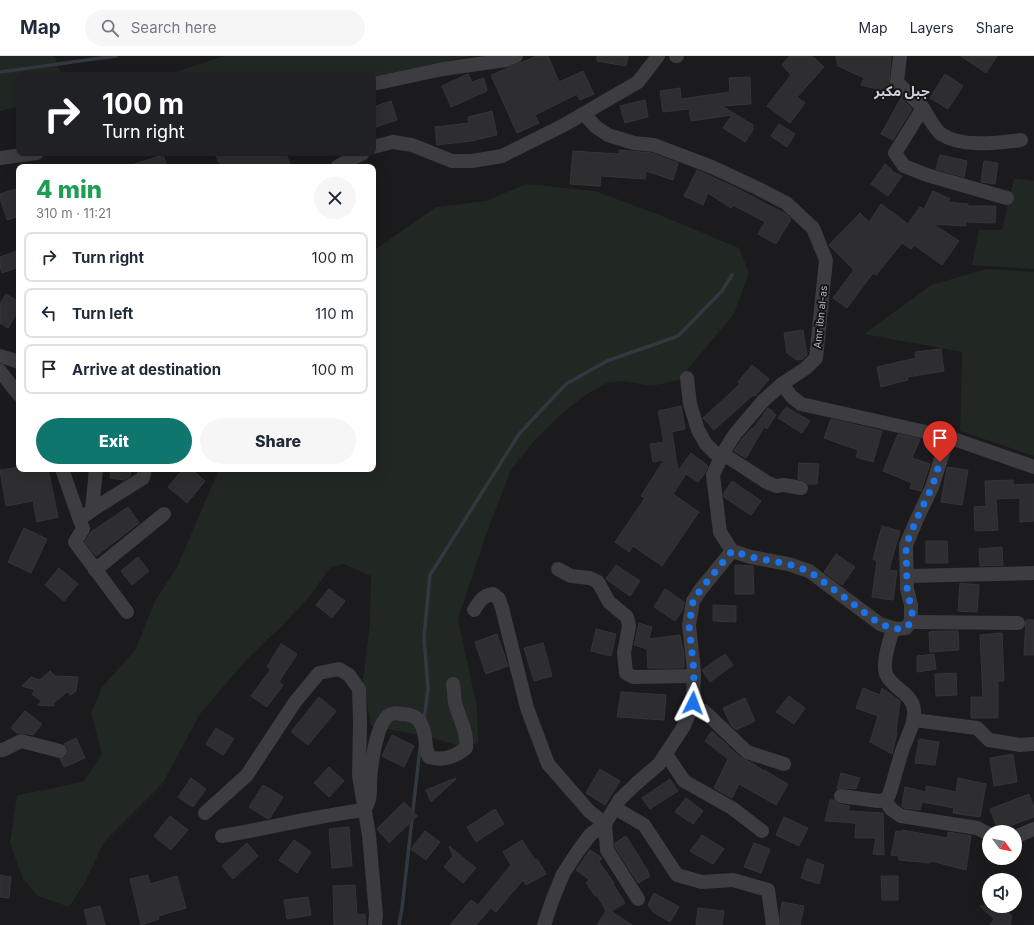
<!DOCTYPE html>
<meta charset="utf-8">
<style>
body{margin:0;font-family:Inter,"Noto Sans Arabic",sans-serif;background:#f6f6f7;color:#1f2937;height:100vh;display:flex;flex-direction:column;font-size:15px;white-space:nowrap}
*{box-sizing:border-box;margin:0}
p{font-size:13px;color:#747a83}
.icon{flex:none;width:22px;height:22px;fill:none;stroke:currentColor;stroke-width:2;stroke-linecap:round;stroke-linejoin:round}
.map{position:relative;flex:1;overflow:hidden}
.side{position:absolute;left:16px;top:108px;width:360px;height:308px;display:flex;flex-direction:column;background:#fff;border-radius:8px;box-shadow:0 4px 16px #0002}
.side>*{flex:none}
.hud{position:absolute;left:16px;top:16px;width:360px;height:84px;border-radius:8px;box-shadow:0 4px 16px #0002;background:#202124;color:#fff;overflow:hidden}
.needle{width:26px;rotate:122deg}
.buttons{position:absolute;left:982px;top:769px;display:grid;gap:8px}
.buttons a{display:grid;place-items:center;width:40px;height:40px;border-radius:50%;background:#fff;box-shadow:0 4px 16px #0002;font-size:20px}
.pin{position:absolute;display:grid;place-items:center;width:34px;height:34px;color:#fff;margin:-41px -17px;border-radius:50% 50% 50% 0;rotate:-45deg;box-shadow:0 0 4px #0007}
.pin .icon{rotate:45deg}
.me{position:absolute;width:44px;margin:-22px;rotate:3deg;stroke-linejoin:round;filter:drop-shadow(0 0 3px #0008)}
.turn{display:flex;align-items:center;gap:14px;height:84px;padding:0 20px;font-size:18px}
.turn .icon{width:52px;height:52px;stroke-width:2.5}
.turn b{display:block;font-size:28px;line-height:34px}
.round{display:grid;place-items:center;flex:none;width:42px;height:42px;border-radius:21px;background:#f6f6f7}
.summary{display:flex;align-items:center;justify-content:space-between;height:68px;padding:0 20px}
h1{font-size:24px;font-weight:800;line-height:30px;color:#1e9e55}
.button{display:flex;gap:8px;margin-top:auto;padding:8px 20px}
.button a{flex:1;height:46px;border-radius:24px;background:#0f766e;color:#fff;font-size:16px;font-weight:800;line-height:46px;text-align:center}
.button a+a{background:#f6f6f7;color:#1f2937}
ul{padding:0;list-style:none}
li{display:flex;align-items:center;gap:12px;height:50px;margin:0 8px 6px;padding:0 12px;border:2px solid #e0e1e3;border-radius:8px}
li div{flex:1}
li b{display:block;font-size:15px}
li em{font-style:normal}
header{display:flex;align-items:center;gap:24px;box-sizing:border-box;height:56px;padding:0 20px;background:#fff;border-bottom:1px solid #e0e1e3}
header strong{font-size:19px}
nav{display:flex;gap:22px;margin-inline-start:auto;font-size:14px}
.search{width:280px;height:36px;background:#f6f6f7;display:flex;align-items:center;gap:10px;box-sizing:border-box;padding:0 14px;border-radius:22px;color:#747a83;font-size:15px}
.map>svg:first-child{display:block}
</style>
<header>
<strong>Map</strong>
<div class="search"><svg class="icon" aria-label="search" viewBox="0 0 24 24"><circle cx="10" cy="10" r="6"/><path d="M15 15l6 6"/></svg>Search here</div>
<nav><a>Map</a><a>Layers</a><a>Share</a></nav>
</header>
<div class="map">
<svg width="1034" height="869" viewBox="0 0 1034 869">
<rect width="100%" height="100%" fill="#1b1a1c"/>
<g fill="#212722">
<path d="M0,0H55L61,19H19V50L0,55Z"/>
<path d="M225,0H472L373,21V19H172V17Z"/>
<path d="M1014,122L1034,125V213L972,209L979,174H1002Z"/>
<path d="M526,128L595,135L665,161L739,192L749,217L734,258L679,324L652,330L623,325L607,327L587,338L567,353L534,385L511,414L487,476L458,563L477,651L478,687L462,691L429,681L371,670L363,625L370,565L371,520L343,508L330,512L310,540L280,572L248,602L200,658L163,727L105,785L84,828L69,851L38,840L23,823L10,787L17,739L49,733L84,725L102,698L91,657L102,631L135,594L155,545L177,511L219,413H373V195L436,151L486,145Z"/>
<path d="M986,213L1034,216V400L960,375L962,296L864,278L931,229Z"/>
</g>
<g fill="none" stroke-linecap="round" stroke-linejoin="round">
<g stroke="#313840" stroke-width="3.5">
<path d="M0,16L116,0"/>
<path d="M424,664L428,633L424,581L430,519L519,378L566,328L607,305L678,280L722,235L732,219"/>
<path d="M399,869L402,852L420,692"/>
</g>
</g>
<g fill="#2e2d30" stroke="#353538">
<path d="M537,0H548L559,26L583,15L594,38L580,44L577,38L535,59L539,67L517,77L491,19Z"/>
<path d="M597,0H628L626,10L597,5Z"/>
<path d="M790,0H812L824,11L797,41L805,47L790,67L767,50L791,19L782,9Z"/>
<path d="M836,0H891L889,29L887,35L861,29L864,22L838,10Z"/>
<path d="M961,0H997L986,17Z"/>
<path d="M468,18L472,26L484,22L487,35L451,51L442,30Z"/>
<path d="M945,18L963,30L948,53L930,42Z"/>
<path d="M750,21L751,48L722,50L753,69V74L745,86L723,72L732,59L691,65L689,53L663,56L660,35L680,32L681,43L730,36L729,22Z"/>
<path d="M901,42L912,53L893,84L881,78Z"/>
<path d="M645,44L648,61L625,67L620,50Z"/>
<path d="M391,45L397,64L373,72V51Z"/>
<path d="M492,55L497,79L471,85L437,89L435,71L469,67L468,61Z"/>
<path d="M779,68L795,78L787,91L771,80Z"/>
<path d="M619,94L652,97L678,107L673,124L646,115L645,123L601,120L600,130L570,128L573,95L619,98Z"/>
<path d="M214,97H285L292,111H222Z"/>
<path d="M163,99L167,111H132L131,109Z"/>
<path d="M940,99L967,105L964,121L936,113Z"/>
<path d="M984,105L998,107L995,128L981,126Z"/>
<path d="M885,108L892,114L891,115L902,120L888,140L871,128Z"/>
<path d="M697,114L736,132L786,158L791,163L776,188L758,178L765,166L733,149L731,152L708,137L703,149L684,140Z"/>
<path d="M19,132V160L7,164L0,142V138Z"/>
<path d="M933,135L950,143L948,146L968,148V150H996L995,167L966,166V170L933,168L959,185L942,209L914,189L911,193L902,187L876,219L873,217L847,252L833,242L854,214L829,189L860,157L869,166L881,148L908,168L920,151L924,153Z"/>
<path d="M19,194V211L2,217L0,210V201Z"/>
<path d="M6,238L19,246V253L8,272L0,267V248Z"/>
<path d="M803,274L807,299L803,303L797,304L787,297L784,277Z"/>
<path d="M941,293L944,315L907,321L908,324L881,331L877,311L916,302L915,296Z"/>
<path d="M752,309L769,323L755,340L753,339L714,374L703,362L740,328L738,326Z"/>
<path d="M681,350L685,373L672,376L678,415L691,397L708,410L705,417L698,426L686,418L673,438L699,456L662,510L633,490L629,496L615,486L645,442L641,440L664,404L653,406L650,388L664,386L658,355Z"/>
<path d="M786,351L810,365L802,377L778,362Z"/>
<path d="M768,352L773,355V357L776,359L767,373L764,371L746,402L734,395L742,383L752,372L753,373Z"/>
<path d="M831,363L882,375L873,406L856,401L858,394L824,382Z"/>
<path d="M898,378L920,383L912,402L930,408L921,435L910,432L912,427L883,415Z"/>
<path d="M799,407L819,408L817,428H808L806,425L798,423Z"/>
<path d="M19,411L20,417L36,413H48L58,461L37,466L33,445L6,450L0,414Z"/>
<path d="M947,411L968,414L962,449L941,446Z"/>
<path d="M111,413H131L130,420L124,424L110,422Z"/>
<path d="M183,413H191L205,425L187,447L168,431Z"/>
<path d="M1013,424V429L1034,428V465L1020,466V442L996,443L998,474L975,475L974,451L986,450L985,425Z"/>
<path d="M732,425L761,445L751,459L724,441V437Z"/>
<path d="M128,451L139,467L96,500L85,486L91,476Z"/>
<path d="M882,470L900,475L889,514L897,515L893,544L872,541L877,505L873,503Z"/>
<path d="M24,472L47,483L31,517L8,506Z"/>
<path d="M926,485H947L948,507H926Z"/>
<path d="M1002,491L1003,509L980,510L979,493Z"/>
<path d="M836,498L855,511L842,529L824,516Z"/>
<path d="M138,501L149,515L132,529L121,515Z"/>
<path d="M616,509L640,525L630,540L606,523Z"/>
<path d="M735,509L753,510L754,538H735Z"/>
<path d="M59,512L78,528L64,545L45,529Z"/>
<path d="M960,527L979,529L977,556L958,555Z"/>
<path d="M329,533L345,545L332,562L316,549Z"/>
<path d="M665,533L684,546L683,553L675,565L654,551Z"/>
<path d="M713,549L736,550V566L713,565Z"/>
<path d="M1026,564H1034V599H1024Z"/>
<path d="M639,567L652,571L649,583L680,579L684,598V612H648L647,593L634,589Z"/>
<path d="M596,573L616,578L611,600L591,595Z"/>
<path d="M939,575H958L959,594L930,596L929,576Z"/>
<path d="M1002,577L1004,625H998V662H971V641H983L980,579Z"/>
<path d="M497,578L508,610L486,618L475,586Z"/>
<path d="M543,587L552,620L534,625L524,592Z"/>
<path d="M281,588L297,598L279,626L283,629L267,651L251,640L271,613L267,611Z"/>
<path d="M725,598L733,609L710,626L702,614Z"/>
<path d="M934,598L936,613L917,616V600Z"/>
<path d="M50,615L55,620L78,621L76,635L71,639L67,636L54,647V650L38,649L41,645L32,638L35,634L22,630L31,621L40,624Z"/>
<path d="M956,617L957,639L936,640L935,618Z"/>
<path d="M863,632L880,639L882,632L900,645L896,676L897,677L892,698L870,686L878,660L856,652Z"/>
<path d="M621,636L666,639L664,664L617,661Z"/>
<path d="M789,640L805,652L794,668L776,656Z"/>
<path d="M319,641L336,655L308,689L291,676Z"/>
<path d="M745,642L755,665L736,674L731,669L723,652Z"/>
<path d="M25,655L42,668L33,679L23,677H17L11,672Z"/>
<path d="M216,672L234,683L223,699L206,688Z"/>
<path d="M712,675L741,702L752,707L764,715V714L788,728L776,749L739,728L732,742L714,732L728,703L705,685Z"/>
<path d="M392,679L414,690L404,711L382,700Z"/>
<path d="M76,682L85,702L64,711L60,703L66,701L68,697V692L64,688Z"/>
<path d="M919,683L939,686L935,709L915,707Z"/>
<path d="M1013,698L1017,726L994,730L990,702Z"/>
<path d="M329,711L344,725L329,741L314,727Z"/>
<path d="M600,713L620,725L605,749L586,737Z"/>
<path d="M841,717L860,722L856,733L842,732L837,733Z"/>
<path d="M191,722L206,733L193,751L178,741Z"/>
<path d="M456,722V723L431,746L426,734Z"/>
<path d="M958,722L986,728L980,761L953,757L954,752L922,746L920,754L904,752L902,750L905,731L926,736V730L956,736Z"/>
<path d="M670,723L678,735L650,753L642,742Z"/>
<path d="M263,729L283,741L270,762L268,763L249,751Z"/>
<path d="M1029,738L1034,751V761L998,774L990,753Z"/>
<path d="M686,742L703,755L693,768L675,756Z"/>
<path d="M830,744H834L839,748L850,750L848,755L883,757L884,799L873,798L876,782H855L856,767L825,765Z"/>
<path d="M404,746L417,760L389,787L377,773Z"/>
<path d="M495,753L504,768L476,786L467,771Z"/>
<path d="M170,760L188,774L171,794L154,780Z"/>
<path d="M784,761L808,772L799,790L776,779Z"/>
<path d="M349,771L352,810L332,812L329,773Z"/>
<path d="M902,774L947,782L948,776L971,780L966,814L931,805L930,807L899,804V800L891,799L896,775L902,776Z"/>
<path d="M425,775L440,786L426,804L411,793Z"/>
<path d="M702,779L724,793L713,808L690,795Z"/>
<path d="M626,780L649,817V821L638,827L615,791V787Z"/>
<path d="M294,784L311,796L297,817L279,804Z"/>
<path d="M522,784L535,804L537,803L546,818L526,829L523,824L496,856L491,852L476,869H450L471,844L478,849L511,809L503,796Z"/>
<path d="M247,787L258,800L233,823L222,810Z"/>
<path d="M754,787L770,793L761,817L744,811Z"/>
<path d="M449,790L476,812L463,827L444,811L453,800Z"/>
<path d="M590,794L602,802L599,806L614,827L613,828L625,847L611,855L632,869H597L606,855L597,839L595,840L586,827L590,824L576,814Z"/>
<path d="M807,803L824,809L819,828L801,822Z"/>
<path d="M0,819L11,821L9,842L0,841Z"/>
<path d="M148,819L150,828L177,820L186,852L158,860L159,863L141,869L130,823Z"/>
<path d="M881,820H898V844H882Z"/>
<path d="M355,829L357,859L365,858L366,869H334L333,830Z"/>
<path d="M654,837L679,851L670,866L653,856L648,849Z"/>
<path d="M308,841L311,859L287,863L284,844Z"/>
<path d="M782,846L804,850L800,869H781L780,859Z"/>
<path d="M100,850L105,869H88L84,854Z"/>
<path d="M980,850H1002L1012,860L1010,869H990L994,863Z"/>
<path d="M698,852L724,855L722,869H696Z"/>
</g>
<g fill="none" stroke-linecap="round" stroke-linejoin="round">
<g stroke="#3c3c41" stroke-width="14">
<path d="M676,0H677"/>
<path d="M900,0L897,26L923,52L895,97L904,110L927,119L1007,142"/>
<path d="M373,28L443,13L506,4L516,0"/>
<path d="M923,52C927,59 935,73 941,78C962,92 996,87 1021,84"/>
<path d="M584,58L596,71L608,79L634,87L654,89L712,111L757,132L786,147L813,172L826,204L816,302L806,312L782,328L792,341L801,348L948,381L1034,411"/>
<path d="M373,91L393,86L412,89L452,105H472L502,100L564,69L638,26L658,0"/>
<path d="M0,102L37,97"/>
<path d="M337,111L363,97"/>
<path d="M0,300L19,306"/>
<path d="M0,315L19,339"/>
<path d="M687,322L690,348L698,374L706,388L715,397L731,403L768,427L776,430L784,429L801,432"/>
<path d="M782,328L763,345L735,378L723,397L713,419L720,476L732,495L751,501L788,508L809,515L880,568L896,573L906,572L911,566V549L907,533L906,489L917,463L932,431L948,381"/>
<path d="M62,413L83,473L75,486L127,556"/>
<path d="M92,454L143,422L145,413"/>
<path d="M87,458L92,454L96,413"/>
<path d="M558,513L571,520L590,522L598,526L609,546L627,561L629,570L624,597L626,617L633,621L694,620"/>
<path d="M95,514L164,458"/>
<path d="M907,520L1034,517"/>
<path d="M474,554C480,545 482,540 493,538L499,543L502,552L527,652L548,708L589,755L605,768L607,794L638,843"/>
<path d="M911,566L1018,567"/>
<path d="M691,653L704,655L747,696L784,708"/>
<path d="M914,664L977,672L989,684L1020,689L1034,688"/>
<path d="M0,694H3L21,685L60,695"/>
<path d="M666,698L684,725L732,752L762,775"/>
<path d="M841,740L878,745L885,744L889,739C894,724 898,707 903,692C908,679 915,667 914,654C912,636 892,633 886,618C882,604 890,586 893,572"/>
<path d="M885,744L891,753L901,760L977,772L989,778"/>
<path d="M615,752L644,769L677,819L702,826L733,824L768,834L773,869"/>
<path d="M205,757L247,719L295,646L319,617L339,613L349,619L359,633L360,666L359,720L369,779L376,859L375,869"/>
<path d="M222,780C269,772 316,760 364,754C371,745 370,736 370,725C371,710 376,668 389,659C393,657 398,657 401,658C409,658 416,660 420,666C428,679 423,688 429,701C442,705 455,701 466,692C468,676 459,662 455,647C454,641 454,634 453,628"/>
<path d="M1015,781L1034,773"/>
<path d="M544,869L552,845L563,818L578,795L590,779L605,768L620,743L637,727L659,708L684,670L693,647L694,615L689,569L693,545L701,533L732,495"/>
</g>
</g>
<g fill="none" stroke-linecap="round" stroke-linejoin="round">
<path stroke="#1a73e8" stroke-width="7" stroke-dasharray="0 12.6" d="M693,647L694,615L689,569L693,545L701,533L732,495L751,501L788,508L809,515L880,568L896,573L906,572L911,566L912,557L907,532L906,489L917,462L932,431L940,406"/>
</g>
<g text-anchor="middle" stroke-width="4" stroke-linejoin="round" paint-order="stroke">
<g font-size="10" fill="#aeb1bb" stroke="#161517">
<text transform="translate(820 261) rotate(-84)" y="4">Amr ibn al-as</text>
</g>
<g font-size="14" font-weight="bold" fill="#cfd0d7" stroke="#161517">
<text x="902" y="40">جبل مكبر</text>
</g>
</g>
</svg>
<div class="buttons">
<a><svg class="needle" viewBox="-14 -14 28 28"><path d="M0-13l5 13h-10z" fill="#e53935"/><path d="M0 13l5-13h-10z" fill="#747a83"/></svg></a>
<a><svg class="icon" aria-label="sound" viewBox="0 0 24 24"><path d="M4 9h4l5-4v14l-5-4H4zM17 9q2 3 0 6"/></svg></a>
</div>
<div class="pin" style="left:940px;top:406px;background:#d93025"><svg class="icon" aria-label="arrive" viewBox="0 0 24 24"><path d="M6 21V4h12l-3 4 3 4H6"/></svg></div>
<svg class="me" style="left:693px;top:647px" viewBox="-20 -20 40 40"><path d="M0-17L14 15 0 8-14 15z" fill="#1a73e8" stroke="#fff" stroke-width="4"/></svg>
<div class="hud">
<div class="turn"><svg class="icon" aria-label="right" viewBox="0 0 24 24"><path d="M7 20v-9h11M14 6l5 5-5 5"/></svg><div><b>100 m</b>Turn right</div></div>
</div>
<section class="side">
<div class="summary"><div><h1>4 min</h1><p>310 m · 11:21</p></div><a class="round"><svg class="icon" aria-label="close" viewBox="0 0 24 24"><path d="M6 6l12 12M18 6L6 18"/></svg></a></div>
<ul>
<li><svg class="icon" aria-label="right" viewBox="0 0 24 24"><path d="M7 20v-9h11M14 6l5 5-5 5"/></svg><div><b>Turn right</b></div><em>100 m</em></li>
<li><svg class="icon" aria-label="left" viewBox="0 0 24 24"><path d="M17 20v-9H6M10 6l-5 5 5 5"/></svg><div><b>Turn left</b></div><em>110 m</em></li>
<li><svg class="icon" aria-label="arrive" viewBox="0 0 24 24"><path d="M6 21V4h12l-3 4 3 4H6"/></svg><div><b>Arrive at destination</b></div><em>100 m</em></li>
</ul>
<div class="button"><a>Exit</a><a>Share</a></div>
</section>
</div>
